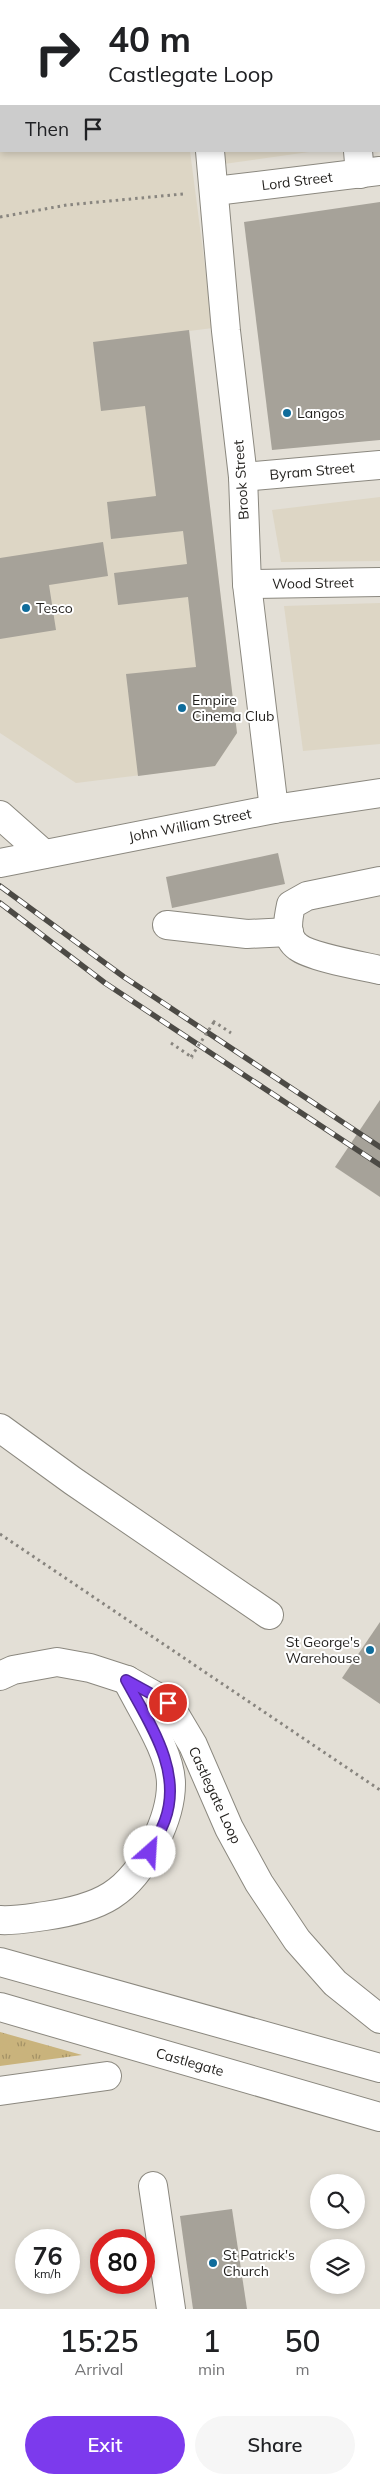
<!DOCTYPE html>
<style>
body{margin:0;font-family:Mulish,sans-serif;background:#f6f6f6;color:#202124;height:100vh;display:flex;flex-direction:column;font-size:19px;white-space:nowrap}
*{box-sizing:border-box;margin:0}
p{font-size:16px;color:#757577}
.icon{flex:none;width:28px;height:28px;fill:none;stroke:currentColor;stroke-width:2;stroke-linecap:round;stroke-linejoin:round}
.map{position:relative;height:2309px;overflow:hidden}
.panel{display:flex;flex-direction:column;background:#fff;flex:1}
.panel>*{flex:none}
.top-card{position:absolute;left:0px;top:0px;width:380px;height:152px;box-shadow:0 2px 8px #0003;background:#fff;color:#202124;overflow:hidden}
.fabs{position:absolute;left:310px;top:2174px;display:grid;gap:10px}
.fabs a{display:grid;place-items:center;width:55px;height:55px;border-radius:50%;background:#fff;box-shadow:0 2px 8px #0003;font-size:25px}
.speed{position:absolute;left:15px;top:2229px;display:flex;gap:10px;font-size:25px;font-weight:700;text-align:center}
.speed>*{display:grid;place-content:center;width:65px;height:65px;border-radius:50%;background:#fff;box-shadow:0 2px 8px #0003;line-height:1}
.speed small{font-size:12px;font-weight:400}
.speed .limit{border:8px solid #d22;background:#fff;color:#111}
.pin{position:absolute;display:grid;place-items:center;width:42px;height:42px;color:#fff;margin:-21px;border:2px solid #fff;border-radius:50%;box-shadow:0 1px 5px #0007}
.me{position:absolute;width:55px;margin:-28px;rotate:26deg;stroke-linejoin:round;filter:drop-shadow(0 0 4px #0008)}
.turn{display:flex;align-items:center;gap:18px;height:105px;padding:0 25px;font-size:22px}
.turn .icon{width:65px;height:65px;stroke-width:2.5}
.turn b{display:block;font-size:35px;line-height:42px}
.then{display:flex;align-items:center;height:48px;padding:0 25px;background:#0003;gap:10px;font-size:19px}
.eta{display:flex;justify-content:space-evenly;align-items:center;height:85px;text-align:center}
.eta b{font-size:30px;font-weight:600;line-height:35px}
.button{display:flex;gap:10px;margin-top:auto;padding:10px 25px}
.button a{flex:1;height:58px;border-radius:30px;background:#7c3aed;color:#fff;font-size:20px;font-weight:600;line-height:58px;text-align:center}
.button a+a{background:#f6f6f6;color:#202124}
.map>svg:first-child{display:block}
</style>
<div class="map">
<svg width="380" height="2309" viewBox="0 0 380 2309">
<defs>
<pattern id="grass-tufts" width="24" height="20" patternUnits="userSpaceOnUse" patternTransform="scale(1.25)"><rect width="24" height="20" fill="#c9b37c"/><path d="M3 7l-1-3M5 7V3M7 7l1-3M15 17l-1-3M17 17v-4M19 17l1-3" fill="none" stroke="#a39165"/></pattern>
</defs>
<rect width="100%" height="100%" fill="#e3dfd6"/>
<g fill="#ddd6c5">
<path d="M0,0H167L1,1V151H190L213,328L189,331L237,733L215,766L76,783L0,733Z"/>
<path d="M199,0H380V143L379,1Z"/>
<path d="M223,151H316L224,164Z"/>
<path d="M380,497V561L281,562L272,510Z"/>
<path d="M380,603V744L303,751L284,606Z"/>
</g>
<path fill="url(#grass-tufts)" d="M0,2032L82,2055L0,2066Z"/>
<g fill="#a6a299">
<path d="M380,202V440L272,450L244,222Z"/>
<path d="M189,330L237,733L215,766L138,776L126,674L196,667L188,597L118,605L114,573L187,564L183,531L111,539L107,502L156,496L145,406L101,411L93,342Z"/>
<path d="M103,542L108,576L49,585L56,630L0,639V558Z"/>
<path d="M278,853L285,884L172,908L166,877Z"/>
<path d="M380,1100V1197L335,1167Z"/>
<path d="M380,1622V1704L342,1678Z"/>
<path d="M232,2209L247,2309H193L180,2216Z"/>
</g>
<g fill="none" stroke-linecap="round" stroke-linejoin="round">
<defs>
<g id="minor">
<path d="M190,0V1"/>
<path d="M345,0V1"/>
<path d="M210,151L226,331L243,477L247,584L274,809"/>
<path d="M358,151L360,174"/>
<path d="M215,191L380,171"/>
<path d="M243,477L380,465"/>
<path d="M247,584L380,582"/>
<path d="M0,815L44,854"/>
<path d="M0,863L274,809L380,793"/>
<path d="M380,881L307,896L291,905C288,919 284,937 298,947C311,957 362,966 380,970"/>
<path d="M167,925L247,934L289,932"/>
<path d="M0,1428L73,1481L269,1615"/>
<path d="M0,2091L107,2076"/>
<path d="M153,2186L171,2309"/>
</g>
<g id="highway">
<path d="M0,1676L13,1670L57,1662L90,1668L127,1680L168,1703L193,1745L229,1828L259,1883L297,1940L335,1983L380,2019"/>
<path d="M0,1920C15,1921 30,1918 45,1916C101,1908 129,1894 155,1842C164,1824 171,1805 171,1784C171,1752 141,1709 127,1680"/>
<path d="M0,1962L380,2068"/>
<path d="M0,2007L380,2117"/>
</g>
</defs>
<use href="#minor" stroke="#8b887f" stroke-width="30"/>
<use href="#highway" stroke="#8b887f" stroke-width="30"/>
<g stroke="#88857f" stroke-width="3" stroke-dasharray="2.5 4" stroke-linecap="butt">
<path d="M0,217L67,205L183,194"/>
<path d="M213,1021L231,1033"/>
<path d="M171,1043L193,1058"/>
<path d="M0,1534L380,1790"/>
</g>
<use href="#minor" stroke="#fff" stroke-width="28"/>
<use href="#highway" stroke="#fff" stroke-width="28"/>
<defs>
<g id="rail">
<path d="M0,886L124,977L380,1147"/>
<path d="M0,903L105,983L380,1165"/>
</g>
</defs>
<use href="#rail" stroke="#4c4a45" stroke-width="5.5"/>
<use href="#rail" stroke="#fff" stroke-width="4" stroke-dasharray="11" stroke-linecap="butt"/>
<path stroke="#88857f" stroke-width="3" stroke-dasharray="2.5 4" stroke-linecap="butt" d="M191,1057L214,1022"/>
</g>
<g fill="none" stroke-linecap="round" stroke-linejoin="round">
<defs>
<path id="route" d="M150,1852C155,1841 161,1831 165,1820C183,1770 149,1723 126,1680L168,1703"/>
</defs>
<use href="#route" stroke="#51269a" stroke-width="12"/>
<use href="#route" stroke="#7c3aed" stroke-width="9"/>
</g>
<g fill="#0f6c9b" stroke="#fff" stroke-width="2">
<circle cx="287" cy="413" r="5"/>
<circle cx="26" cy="608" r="5"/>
<circle cx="182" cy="708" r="5"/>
<circle cx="370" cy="1650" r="5"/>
<circle cx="213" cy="2263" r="5"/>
</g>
<g text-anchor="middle" stroke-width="4" stroke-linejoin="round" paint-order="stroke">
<g font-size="14" fill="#211f1c" stroke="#fff">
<text transform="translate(297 181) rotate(-7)" y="5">Lord Street</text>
<text transform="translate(312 471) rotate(-5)" y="5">Byram Street</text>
<text transform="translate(241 480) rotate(-94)" y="5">Brook Street</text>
<text transform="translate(313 583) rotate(-1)" y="5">Wood Street</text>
<text transform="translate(190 825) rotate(-11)" y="5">John William Street</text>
<text transform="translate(215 1795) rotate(65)" y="5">Castlegate Loop</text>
<text transform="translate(190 2062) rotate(16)" y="5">Castlegate</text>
</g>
<g font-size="14" fill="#211f1c" stroke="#fff" text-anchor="start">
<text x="297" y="418">Langos</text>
<text x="36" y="613">Tesco</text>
<text x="192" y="705">Empire<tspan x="192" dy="16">Cinema Club</tspan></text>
<text x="360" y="1647" text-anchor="end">St George's<tspan x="360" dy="16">Warehouse</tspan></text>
<text x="223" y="2260">St Patrick's<tspan x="223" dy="16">Church</tspan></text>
</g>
</g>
</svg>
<div class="fabs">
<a><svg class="icon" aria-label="search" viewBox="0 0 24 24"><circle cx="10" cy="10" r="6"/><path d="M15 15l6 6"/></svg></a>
<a><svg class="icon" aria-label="layers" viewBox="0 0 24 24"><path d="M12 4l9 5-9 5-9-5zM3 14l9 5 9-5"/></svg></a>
</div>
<div class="speed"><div>76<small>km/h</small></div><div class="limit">80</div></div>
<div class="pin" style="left:168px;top:1703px;background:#d93025"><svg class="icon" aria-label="arrive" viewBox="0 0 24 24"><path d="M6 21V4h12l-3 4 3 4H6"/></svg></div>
<svg class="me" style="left:150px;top:1852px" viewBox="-20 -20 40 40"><circle r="19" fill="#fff"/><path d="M0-13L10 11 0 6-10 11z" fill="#7c3aed"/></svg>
<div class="top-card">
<div class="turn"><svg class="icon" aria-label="right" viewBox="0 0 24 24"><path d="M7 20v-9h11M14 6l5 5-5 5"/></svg><div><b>40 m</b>Castlegate Loop</div></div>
<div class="then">Then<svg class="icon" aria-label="arrive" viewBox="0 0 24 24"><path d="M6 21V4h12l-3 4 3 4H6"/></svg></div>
</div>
</div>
<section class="panel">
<div class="eta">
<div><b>15:25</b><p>Arrival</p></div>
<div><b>1</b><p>min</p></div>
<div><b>50</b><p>m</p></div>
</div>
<div class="button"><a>Exit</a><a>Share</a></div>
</section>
